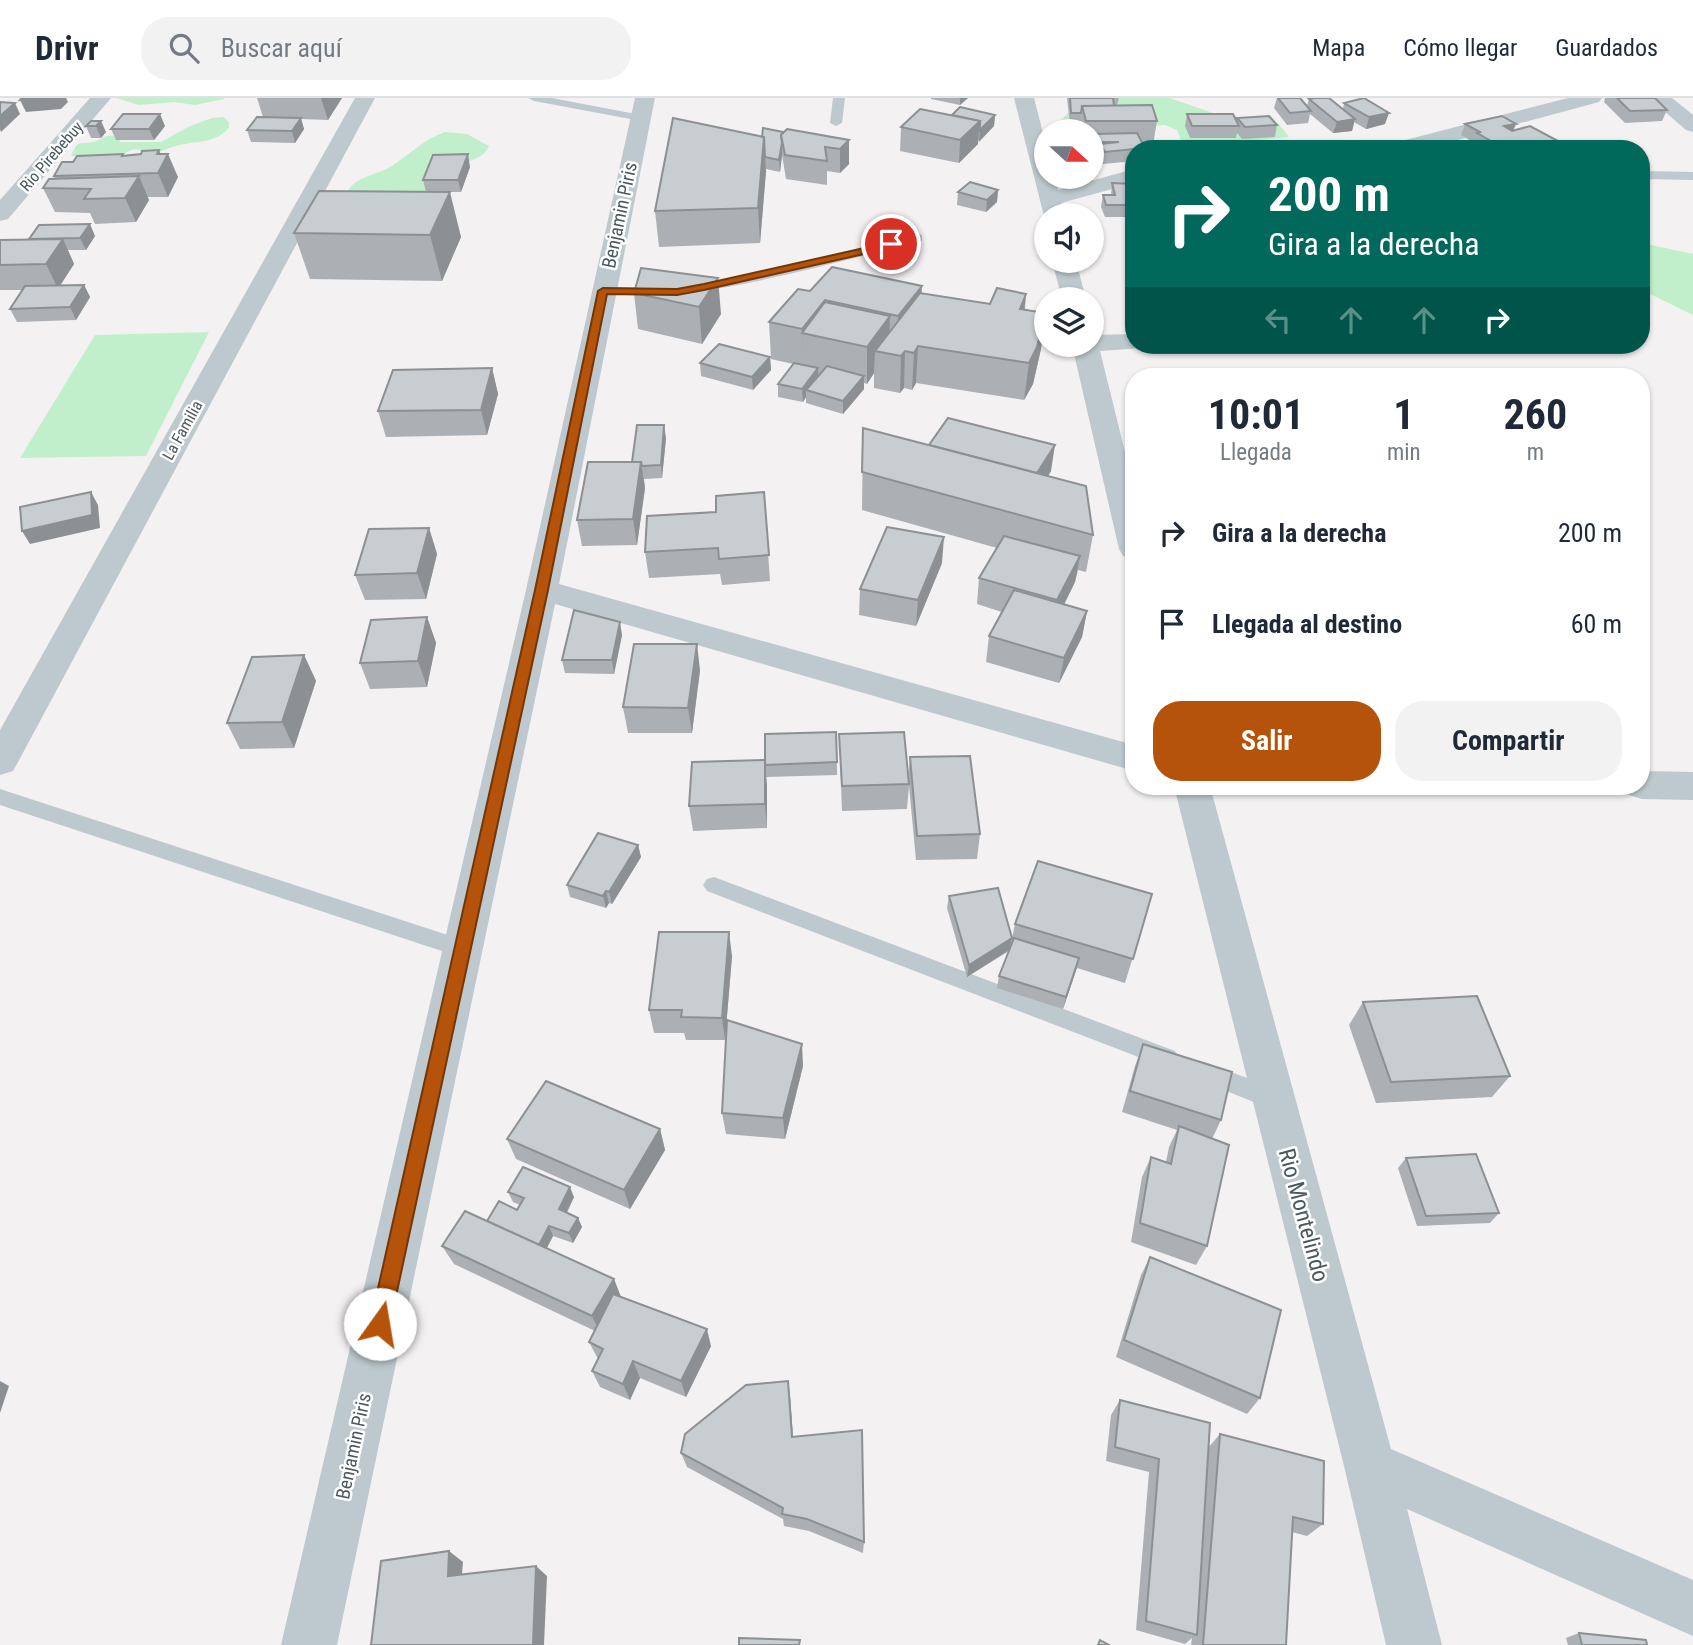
<!DOCTYPE html>
<html lang="es">
<meta charset="utf-8">
<style>
body{margin:0;font-family:"Roboto Condensed",sans-serif;background:#f2f2f3;color:#1f2937;height:100vh;display:flex;flex-direction:column;font-size:26px;white-space:nowrap}
*{box-sizing:border-box;margin:0}
p{font-size:23px;color:#747a83}
.icon{flex:none;width:38px;height:38px;fill:none;stroke:currentColor;stroke-width:2;stroke-linecap:round;stroke-linejoin:round}
.map{position:relative;flex:1;overflow:hidden}
.details{position:absolute;left:1125px;top:270px;width:525px;height:427px;display:flex;flex-direction:column;background:#fff;border-radius:28px;box-shadow:0 2px 5px #0004}
.details>*{flex:none}
.hud{position:absolute;left:1125px;top:42px;width:525px;height:214px;border-radius:28px;box-shadow:0 2px 5px #0004;background:#00695c;color:#fff;overflow:hidden}
.needle{width:46px;rotate:111deg}
.tools{position:absolute;left:1034px;top:21px;display:grid;gap:14px}
.tools a{display:grid;place-items:center;width:70px;height:70px;border-radius:50%;background:#fff;box-shadow:0 2px 5px #0004;font-size:35px}
.pin{position:absolute;display:grid;place-items:center;width:60px;height:60px;color:#fff;margin:-30px;border:4px solid #fff;border-radius:50%;box-shadow:0 2px 7px #0007}
.me{position:absolute;width:77px;margin:-38px;rotate:13deg;stroke-linejoin:round;filter:drop-shadow(0 0 5px #0008)}
.turn{display:flex;align-items:center;gap:24px;height:147px;padding:0 28px;font-size:32px}
.turn .icon{width:91px;height:91px;stroke-width:2.5}
.turn b{display:block;font-size:49px;line-height:60px}
.lanes{display:flex;align-items:center;height:66px;padding:0 28px;background:#0003;justify-content:center;gap:35px;direction:ltr}
.lanes .off{opacity:.35}
.eta{display:flex;justify-content:space-evenly;align-items:center;height:119px;text-align:center}
.eta b{font-size:42px;font-weight:700;line-height:49px}
.button{display:flex;gap:14px;margin-top:auto;padding:14px 28px}
.button a{flex:1;height:80px;border-radius:28px;background:#b45309;color:#fff;font-size:28px;font-weight:700;line-height:80px;text-align:center}
.button a+a{background:#f2f2f3;color:#1f2937}
ul{padding:0;list-style:none}
li{display:flex;align-items:center;gap:21px;height:91px;padding:0 28px}
li div{flex:1}
li b{display:block;font-size:26px}
li em{font-style:normal}
header{display:flex;align-items:center;gap:42px;box-sizing:border-box;height:98px;padding:0 35px;background:#fff;border-bottom:2px solid #e0e1e3}
header strong{font-size:33px}
nav{display:flex;gap:38px;margin-inline-start:auto;font-size:24px}
.search{width:490px;height:63px;background:#f2f2f3;display:flex;align-items:center;gap:18px;box-sizing:border-box;padding:0 24px;border-radius:28px;color:#747a83;font-size:26px}
.map>svg:first-child{display:block}
</style>
<header>
<strong>Drivr</strong>
<div class="search"><svg class="icon" aria-label="search" viewBox="0 0 24 24"><circle cx="10" cy="10" r="6"/><path d="M15 15l6 6"/></svg>Buscar aquí</div>
<nav><a>Mapa</a><a>Cómo llegar</a><a>Guardados</a></nav>
</header>
<div class="map">
<svg width="1693" height="1547" viewBox="0 0 1693 1547">
<rect width="100%" height="100%" fill="#f4f1f2"/>
<g fill="#c2efcb">
<path d="M116,0H224V1L195,7L175,4L139,7Z"/>
<path d="M1116,0H1170L1213,15L1278,25L1289,39L1196,49L1182,45L1177,32L1165,27L1089,33H1050L1070,13Z"/>
<path d="M223,19L229,24V30C212,47 197,42 176,48C164,51 156,57 143,57L140,52L134,51L116,59L71,58C79,40 78,47 93,44C102,42 104,36 115,38L121,44H161L190,28L212,20Z"/>
<path d="M445,34L467,36L489,48C483,62 468,62 456,69C444,77 433,90 421,99L351,97L348,92C359,77 378,77 392,68C411,55 423,42 445,34Z"/>
<path d="M1642,145L1693,156V217L1642,192Z"/>
<path d="M209,234L146,358L20,360L95,237Z"/>
</g>
<g fill="none" stroke-linecap="round" stroke-linejoin="round">
<g fill="#bdc9ce" fill-rule="evenodd">
<path d="M528,0H552L641,17L647,20L641,23L534,3Z"/>
<path d="M833,0H845L842,25L836,28L830,25Z"/>
<path d="M1642,73L1693,74V82L1642,81Z"/>
<path d="M917,136L922,137V143C891,150 699,203 685,191L692,187L732,181Z"/>
<path d="M603,189L660,190L667,194L660,198L598,196V190Z"/>
<path d="M0,691L463,842L471,845L474,851L471,857L463,860L0,707Z"/>
<path d="M714,779L1175,953L1179,960L1175,967L1167,970L707,793L703,787L707,781Z"/>
<path d="M1204,964L1282,993L1286,1001L1282,1009L1274,1012L1196,981L1192,974L1196,967Z"/>
</g>
<g fill="#bdc9ce" fill-rule="evenodd">
<path d="M90,0H111L8,121L0,123V102Z"/>
<path d="M355,0H375L18,664L13,673L0,677V632Z"/>
<path d="M635,0H655L559,486L1134,647V673L555,506L337,1547H281L526,492Z"/>
<path d="M1014,0H1034L1046,47V79H1055L1058,92L1134,71V85L1061,105L1064,117H1046L1045,122Z"/>
<path d="M1568,0H1602L1599,4L1424,51H1387L1390,46Z"/>
<path d="M1649,0H1672L1693,17V34L1686,32Z"/>
<path d="M1052,163H1076L1086,201H1062Z"/>
<path d="M1134,236V247H1145L1143,250L1100,253L1134,390V461L1123,458L1119,451L1072,247H1092V237Z"/>
<path d="M1642,673L1693,674V702L1642,701L1629,697L1624,688H1642Z"/>
<path d="M1174,688H1210L1391,1351L1693,1482V1538L1407,1411L1442,1547H1386L1344,1368Z"/>
</g>
</g>
<g fill="#acb0b4">
<path d="M257,0H342L328,22L301,21L304,31L295,45L251,44L247,32L263,19Z"/>
<path d="M931,0H968L960,7L931,1Z"/>
<path d="M1067,0H1119L1117,8L1157,23L1153,47H1143L1145,51H1134V63L1103,66L1099,58V56H1096L1093,47H1092V33H1079V27H1070Z"/>
<path d="M1277,0H1300L1307,8L1309,1L1343,11L1344,5L1385,26L1366,31L1354,24L1352,33L1333,35L1310,16L1308,25L1287,27L1274,10Z"/>
<path d="M1605,0H1655L1667,12L1662,23L1625,25L1604,4Z"/>
<path d="M1187,16L1237,23V20L1277,27L1275,39L1242,41L1237,35L1236,40H1190L1185,28Z"/>
<path d="M952,17H995L994,28L978,43V46L959,65L900,53L901,29Z"/>
<path d="M91,23L106,34L101,40H91L86,28Z"/>
<path d="M1465,26L1513,33L1573,51H1479L1472,47L1473,44L1461,37Z"/>
<path d="M165,28L154,42H116L111,31Z"/>
<path d="M783,34L849,42V66L840,75L827,73V87L786,81L782,57L780,74L766,71L760,145L659,149L655,113L762,39Z"/>
<path d="M160,56L178,79L168,99H147L149,102L136,124L95,126L90,115L55,114L43,90L55,81L54,78L124,58Z"/>
<path d="M470,69L461,94H446L461,139L442,183L310,181L294,135L426,94L423,82Z"/>
<path d="M1112,85L1134,86V119H1105L1101,109L1103,97H1111Z"/>
<path d="M998,92L997,104L986,114L957,107L958,94Z"/>
<path d="M95,138L86,152H68L74,166L60,187H84L90,199L76,222L17,224L10,211L23,192H0V142Z"/>
<path d="M641,170L721,216L702,246L638,231L634,195Z"/>
<path d="M810,193L921,195L990,206L1026,196L1025,211L1041,251L1033,286L1024,302L916,285L912,292L904,290L900,295L874,290V275L867,286L864,285V291L843,316L806,305V299L803,304L778,299V286L793,266L771,261L769,224Z"/>
<path d="M770,259L771,272L753,292L701,278L700,265Z"/>
<path d="M492,270L498,296L487,337L386,339L378,313Z"/>
<path d="M863,330L929,347L1051,373L1048,378L1093,437L1086,474L1078,472L1075,484L1064,507L1087,513L1082,539L1059,585L986,564L989,538L1002,514L977,506L979,480L997,450L862,412Z"/>
<path d="M666,340L662,380L644,381L645,390L637,447L582,448L577,422L632,364Z"/>
<path d="M764,394L770,483L722,487L720,476L649,480L645,454L716,414Z"/>
<path d="M429,430L437,456L426,501L365,502L355,477Z"/>
<path d="M942,465L916,528L859,517L860,491Z"/>
<path d="M427,519L436,545L427,589L370,591L360,565Z"/>
<path d="M622,537L614,576L565,575L562,562Z"/>
<path d="M304,557L316,583L294,650L240,651L227,625Z"/>
<path d="M700,572L692,635H628L623,609Z"/>
<path d="M839,636L908,683L910,659L980,736L977,761L916,762L909,688L907,711L842,713Z"/>
<path d="M692,664H837V677L766,679L767,730L693,733L689,708Z"/>
<path d="M638,747L641,759L612,806L609,805L606,810L570,799L567,787Z"/>
<path d="M1152,796L1125,885L1077,870L1063,911L997,890L999,878L1009,853L967,879L947,810L949,798L1012,840L1010,850L1015,826Z"/>
<path d="M732,858L725,942H686L684,935H654L649,912Z"/>
<path d="M1363,904L1510,978L1492,999L1376,1005L1349,927Z"/>
<path d="M1143,946L1221,1022L1212,1041L1207,1148L1196,1167L1131,1144L1142,1079L1151,1059L1166,1064L1169,1049L1177,1032L1122,1014L1135,968Z"/>
<path d="M803,968L785,1041L726,1036L722,1015Z"/>
<path d="M660,1031L665,1052L630,1111L516,1061L507,1041Z"/>
<path d="M1406,1060L1499,1115L1490,1125L1417,1128L1398,1070Z"/>
<path d="M508,1094L574,1099L567,1115L578,1120L582,1129L573,1145L553,1138L547,1150L614,1181L620,1198L711,1248L686,1299L640,1280L630,1302L600,1289L592,1273L598,1261L589,1244L595,1233L454,1166L442,1148L487,1123L517,1112L520,1107L513,1104Z"/>
<path d="M1150,1159L1260,1300L1247,1316L1116,1259L1141,1177Z"/>
<path d="M790,1298L793,1339L864,1444L863,1455L809,1433L784,1428L783,1421L687,1369L681,1355Z"/>
<path d="M1120,1302L1208,1350L1220,1336L1323,1426L1307,1438L1292,1434L1286,1547H1191L1192,1540L1185,1546L1136,1532L1149,1374L1106,1363L1111,1317Z"/>
<path d="M1579,1535L1647,1547H1568L1566,1540Z"/>
</g>
<g fill="#8c9092">
<path d="M43,0H66L68,4L61,11L26,14L20,2Z"/>
<path d="M321,0H342L328,22Z"/>
<path d="M960,0H968L960,7Z"/>
<path d="M15,5L20,16L1,34L0,31V18Z"/>
<path d="M1389,15L1385,26L1366,31L1369,19Z"/>
<path d="M160,16L165,28L154,42L149,31Z"/>
<path d="M995,17L994,28L979,44L980,32Z"/>
<path d="M301,20L304,31L295,45L292,33Z"/>
<path d="M1355,21L1352,33L1333,35L1337,24Z"/>
<path d="M101,23L106,34L101,40L96,28Z"/>
<path d="M980,23L978,46L959,65L960,42Z"/>
<path d="M1516,26L1511,38L1504,28Z"/>
<path d="M764,39L766,74L760,145L758,110Z"/>
<path d="M849,42V66L840,75V51Z"/>
<path d="M782,45V57L780,74L779,62Z"/>
<path d="M159,52L164,65L168,56L178,79L168,99L158,75L157,56Z"/>
<path d="M468,56L470,69L461,94L458,82Z"/>
<path d="M139,78L149,102L136,124L125,100Z"/>
<path d="M998,92L997,104L986,114L987,102Z"/>
<path d="M450,94L461,139L442,183L430,137Z"/>
<path d="M90,126L95,138L86,152L80,140Z"/>
<path d="M63,141L74,166L58,191L46,166Z"/>
<path d="M718,180L721,216L702,246L699,209Z"/>
<path d="M84,187L90,199L76,222L70,209Z"/>
<path d="M922,188L920,225L897,255L898,218Z"/>
<path d="M1026,196L1022,232L1020,211Z"/>
<path d="M825,202L826,238L802,235L803,268L802,231Z"/>
<path d="M1045,215L1041,251L1033,286L1024,302L1029,265Z"/>
<path d="M890,218L889,255L875,253L874,275L867,286V249Z"/>
<path d="M918,248L916,285L912,292L914,255Z"/>
<path d="M905,253L904,290L900,295L901,258Z"/>
<path d="M770,259L771,272L753,292L752,279Z"/>
<path d="M492,270L498,296L487,337L481,312Z"/>
<path d="M818,270V283L806,292V299L803,304L802,291Z"/>
<path d="M864,278V291L843,316V303Z"/>
<path d="M664,327L666,340L662,380L661,367Z"/>
<path d="M1055,347L1051,373L1028,410L1032,384Z"/>
<path d="M641,364L645,390L637,447L633,421Z"/>
<path d="M91,394L98,407L100,430L30,446L22,433Z"/>
<path d="M429,430L437,456L426,501L417,475Z"/>
<path d="M944,439L942,465L916,528L918,502Z"/>
<path d="M1080,458L1075,484L1053,528L1057,502Z"/>
<path d="M1087,513L1082,539L1059,585L1064,560Z"/>
<path d="M427,519L436,545L427,589L418,563Z"/>
<path d="M620,524L622,537L614,576L612,562Z"/>
<path d="M697,546L700,572L692,635L688,610Z"/>
<path d="M304,557L316,583L294,650L282,624Z"/>
<path d="M765,662L767,687V730L765,706Z"/>
<path d="M638,747L641,759L612,806L609,794Z"/>
<path d="M606,793L609,805L606,810L603,798Z"/>
<path d="M729,834L732,858L725,942L722,920Z"/>
<path d="M1012,840L1009,852L967,879L969,867Z"/>
<path d="M1079,860L1076,872L1063,911L1066,899Z"/>
<path d="M802,946L803,968L785,1041L783,1020Z"/>
<path d="M660,1031L665,1052L630,1111L624,1092Z"/>
<path d="M570,1089L574,1099L563,1121L559,1111Z"/>
<path d="M578,1120L582,1129L573,1145L569,1135Z"/>
<path d="M549,1128L553,1138L541,1161L536,1151Z"/>
<path d="M614,1181L621,1199L600,1235L592,1218Z"/>
<path d="M707,1231L711,1248L686,1299L681,1283Z"/>
<path d="M633,1263L640,1280L630,1302L623,1286Z"/>
<path d="M0,1283L9,1288L0,1315Z"/>
<path d="M788,1283L790,1298L794,1354L792,1339Z"/>
<path d="M449,1453L463,1464L461,1488L448,1478Z"/>
<path d="M536,1468L547,1478L544,1547H533Z"/>
</g>
<g fill="#c8cdd1" stroke="#8c9092" stroke-width="2">
<path d="M22,0H43L20,2Z"/>
<path d="M1070,0H1113L1114,8H1082L1081,15H1071Z"/>
<path d="M1278,0H1300L1311,13L1290,15Z"/>
<path d="M1316,0H1329L1355,21L1337,24L1309,1Z"/>
<path d="M1364,0L1389,15L1369,19L1344,5Z"/>
<path d="M1617,0H1655L1667,12L1630,13Z"/>
<path d="M0,4L15,5L0,18Z"/>
<path d="M1152,7L1157,23H1086L1082,8Z"/>
<path d="M960,9L995,17L980,32V23L952,17Z"/>
<path d="M920,11L980,23L960,42L901,29Z"/>
<path d="M123,16H160L149,31H111Z"/>
<path d="M1187,16H1233L1239,28H1192Z"/>
<path d="M1269,18L1277,27L1245,29L1237,20Z"/>
<path d="M1502,18L1516,26L1504,28L1512,33L1530,28L1573,51H1544L1542,50L1539,51H1505L1477,35L1480,34L1465,26Z"/>
<path d="M257,19L301,20L292,33L247,32Z"/>
<path d="M673,20L764,39L758,110L655,113Z"/>
<path d="M91,23H101L96,28H86Z"/>
<path d="M763,30L783,34L781,37L782,45L779,62L765,59L764,39H762Z"/>
<path d="M787,31L849,42L840,51L825,49L827,63L785,57L781,37Z"/>
<path d="M1137,35L1145,50L1105,54L1100,46L1119,44H1098L1095,36Z"/>
<path d="M159,52L157,56H168L158,75L54,78L62,64H73L77,58L123,56L122,58L141,56L142,53Z"/>
<path d="M468,56L458,82H423L433,57Z"/>
<path d="M139,78L125,100L84,101L91,91L43,90L49,81Z"/>
<path d="M970,84L998,92L987,102L958,94Z"/>
<path d="M1112,85L1134,86V107H1106L1103,97H1115Z"/>
<path d="M319,93L450,94L430,137L294,135Z"/>
<path d="M90,126L80,140L29,141L39,127Z"/>
<path d="M63,141L46,166L0,167V142Z"/>
<path d="M832,169L922,188L898,218L825,202L802,231L769,224L798,191L810,193Z"/>
<path d="M641,170L718,180L699,209L634,195Z"/>
<path d="M84,187L70,209L10,211L25,188Z"/>
<path d="M997,190L1026,196L1020,211L1045,215L1037,249L1029,265L918,248L914,255L905,253L901,258L875,253L920,195L990,206Z"/>
<path d="M825,204L890,218L867,249L802,235Z"/>
<path d="M719,246L770,259L752,279L700,265Z"/>
<path d="M794,265L818,270L802,291L778,286Z"/>
<path d="M827,268L864,278L843,303L806,292Z"/>
<path d="M492,270L481,312L378,313L393,272Z"/>
<path d="M948,320L1055,347L1037,375L929,347Z"/>
<path d="M637,327H664L661,367L642,368L641,364H632Z"/>
<path d="M863,330L1086,388L1093,437L862,374Z"/>
<path d="M588,364H641L633,421L577,422Z"/>
<path d="M91,394L92,417L22,433L20,409Z"/>
<path d="M764,394L769,457L719,461L718,450L645,454L647,418L716,414V398Z"/>
<path d="M887,429L944,439L918,502L860,491Z"/>
<path d="M429,430L417,475L355,477L369,431Z"/>
<path d="M1004,438L1080,458L1057,502L979,480Z"/>
<path d="M1014,492L1087,513L1064,560L989,538Z"/>
<path d="M574,512L620,524L612,562H562Z"/>
<path d="M427,519L418,563L360,565L371,522Z"/>
<path d="M634,546H697L688,610L623,609Z"/>
<path d="M304,557L282,624L227,625L252,559Z"/>
<path d="M836,634L837,664L765,667V636Z"/>
<path d="M904,634L909,686L842,688L839,636Z"/>
<path d="M970,658L980,736L917,738L910,659Z"/>
<path d="M765,662V706L689,708L692,664Z"/>
<path d="M598,735L638,747L609,794L606,793L603,798L567,787Z"/>
<path d="M1038,763L1152,796L1133,861L1015,826Z"/>
<path d="M998,790L1012,840L969,867L949,798Z"/>
<path d="M659,834H729L722,920L681,919L682,912H649Z"/>
<path d="M1014,840L1079,860L1066,899L999,878Z"/>
<path d="M1477,898L1510,978L1391,984L1363,904Z"/>
<path d="M727,922L802,946L783,1020L722,1015Z"/>
<path d="M1143,946L1232,974L1221,1022L1130,993Z"/>
<path d="M546,983L660,1031L624,1092L507,1041Z"/>
<path d="M1179,1028L1229,1047L1207,1148L1140,1125L1151,1059L1171,1066Z"/>
<path d="M1476,1056L1499,1115L1426,1118L1406,1060Z"/>
<path d="M523,1069L570,1089L559,1111L578,1120L569,1135L549,1128L539,1147L487,1123L499,1103L517,1112L524,1100L508,1094Z"/>
<path d="M465,1113L614,1181L592,1218L442,1148Z"/>
<path d="M1150,1159L1281,1212L1260,1300L1124,1242Z"/>
<path d="M613,1196L707,1231L681,1283L633,1263L623,1286L592,1273L603,1251L589,1244Z"/>
<path d="M788,1283L792,1339L862,1332L864,1444L807,1421L782,1416L783,1410L681,1355L685,1336L746,1287Z"/>
<path d="M1120,1302L1210,1325L1197,1537L1146,1523L1159,1361L1115,1349Z"/>
<path d="M1220,1336L1324,1363L1323,1426L1293,1419L1286,1547H1203Z"/>
<path d="M449,1453L448,1478L536,1468L533,1547H371L381,1463Z"/>
<path d="M1579,1535L1646,1542L1647,1547H1582Z"/>
<path d="M739,1540L800,1542L799,1547H739Z"/>
<path d="M1100,1542L1109,1547H1098Z"/>
</g>
<path fill="#b45309" stroke="#753606" stroke-width="2" d="M891,144H895V149L704,192L677,197L607,196L548,492L390,1226L387,1233L380,1236L373,1233L370,1226L535,492L598,193L603,190L677,191L704,186Z"/>
<g text-anchor="middle" stroke-width="5" stroke-linejoin="round" paint-order="stroke">
<g font-size="16" fill="#49595f" stroke="#fff">
<text transform="translate(51 58) rotate(-49)" y="6">Rio Pirebebuy</text>
<text transform="translate(182 332) rotate(-61)" y="6">La Familia</text>
</g>
<g font-size="19" fill="#49595f" stroke="#fff">
<text transform="translate(619 117) rotate(-78)" y="7">Benjamin Piris</text>
<text transform="translate(353 1348) rotate(-78)" y="7">Benjamin Piris</text>
</g>
<g font-size="23" fill="#49595f" stroke="#fff">
<text transform="translate(1304 1117) rotate(75)" y="8">Rio Montelindo</text>
</g>
</g>
</svg>
<div class="tools">
<a><svg class="needle" viewBox="-14 -14 28 28"><path d="M0-13l5 13h-10z" fill="#e53935"/><path d="M0 13l5-13h-10z" fill="#747a83"/></svg></a>
<a><svg class="icon" aria-label="sound" viewBox="0 0 24 24"><path d="M4 9h4l5-4v14l-5-4H4zM17 9q2 3 0 6"/></svg></a>
<a><svg class="icon" aria-label="layers" viewBox="0 0 24 24"><path d="M12 4l9 5-9 5-9-5zM3 14l9 5 9-5"/></svg></a>
</div>
<div class="pin" style="left:891px;top:146px;background:#d93025"><svg class="icon" aria-label="arrive" viewBox="0 0 24 24"><path d="M6 21V4h12l-3 4 3 4H6"/></svg></div>
<svg class="me" style="left:380px;top:1226px" viewBox="-20 -20 40 40"><circle r="19" fill="#fff"/><path d="M0-13L10 11 0 6-10 11z" fill="#b45309"/></svg>
<div class="hud">
<div class="turn"><svg class="icon" aria-label="right" viewBox="0 0 24 24"><path d="M7 20v-9h11M14 6l5 5-5 5"/></svg><div><b>200 m</b>Gira a la derecha</div></div>
<div class="lanes"><svg class="icon off" aria-label="left" viewBox="0 0 24 24"><path d="M17 20v-9H6M10 6l-5 5 5 5"/></svg><svg class="icon off" aria-label="ahead" viewBox="0 0 24 24"><path d="M12 20V5M6 11l6-6 6 6"/></svg><svg class="icon off" aria-label="ahead" viewBox="0 0 24 24"><path d="M12 20V5M6 11l6-6 6 6"/></svg><svg class="icon" aria-label="right" viewBox="0 0 24 24"><path d="M7 20v-9h11M14 6l5 5-5 5"/></svg></div>
</div>
<section class="details">
<div class="eta">
<div><b>10:01</b><p>Llegada</p></div>
<div><b>1</b><p>min</p></div>
<div><b>260</b><p>m</p></div>
</div>
<ul>
<li><svg class="icon" aria-label="right" viewBox="0 0 24 24"><path d="M7 20v-9h11M14 6l5 5-5 5"/></svg><div><b>Gira a la derecha</b></div><em>200 m</em></li>
<li><svg class="icon" aria-label="arrive" viewBox="0 0 24 24"><path d="M6 21V4h12l-3 4 3 4H6"/></svg><div><b>Llegada al destino</b></div><em>60 m</em></li>
</ul>
<div class="button"><a>Salir</a><a>Compartir</a></div>
</section>
</div>
